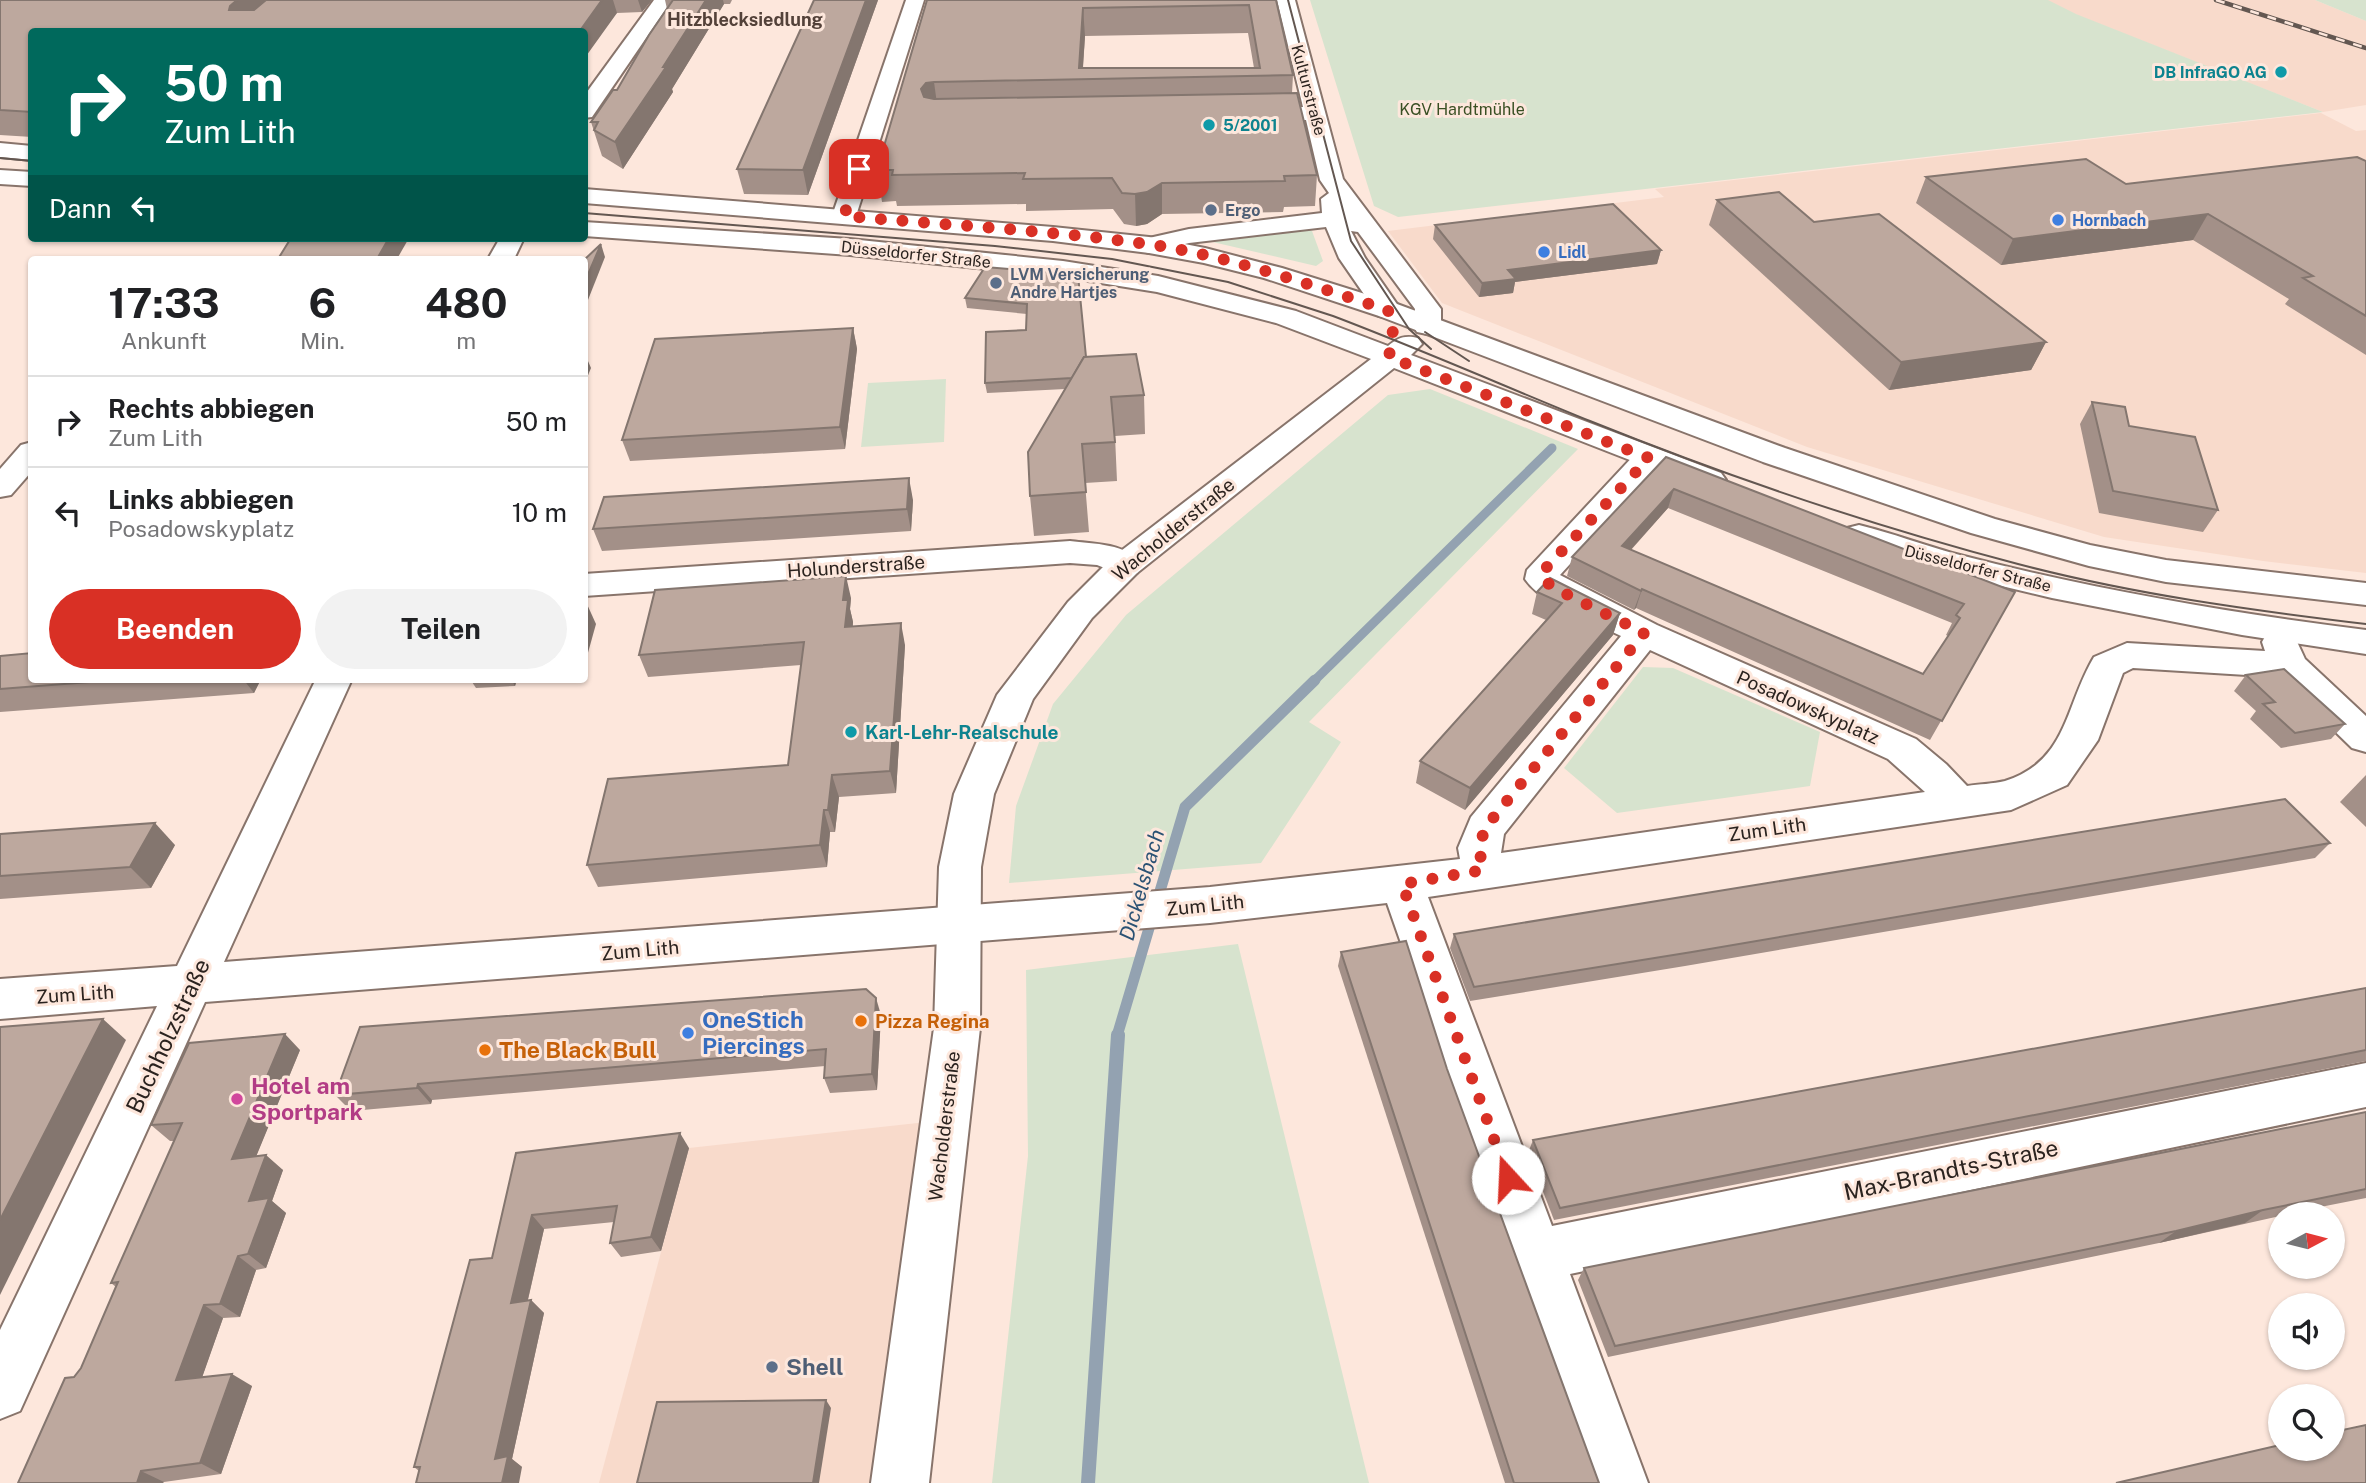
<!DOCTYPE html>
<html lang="de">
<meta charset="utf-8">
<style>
body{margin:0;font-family:"Public Sans",sans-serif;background:#f2f2f2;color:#202124;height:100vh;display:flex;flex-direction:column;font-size:26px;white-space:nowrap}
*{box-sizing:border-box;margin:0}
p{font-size:23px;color:#757577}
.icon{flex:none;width:38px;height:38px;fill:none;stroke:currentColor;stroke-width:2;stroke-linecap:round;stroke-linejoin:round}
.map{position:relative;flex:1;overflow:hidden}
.drawer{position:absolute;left:28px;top:256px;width:560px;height:427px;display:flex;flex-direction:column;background:#fff;border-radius:7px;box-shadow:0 2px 5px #0004}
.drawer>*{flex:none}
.top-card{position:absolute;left:28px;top:28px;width:560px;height:214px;border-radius:7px;box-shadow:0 2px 5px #0004;background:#00695c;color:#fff;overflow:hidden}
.needle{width:46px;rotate:83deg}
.controls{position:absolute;left:2268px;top:1202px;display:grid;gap:14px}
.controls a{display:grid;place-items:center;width:77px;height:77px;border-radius:50%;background:#fff;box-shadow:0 2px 5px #0004;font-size:35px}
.pin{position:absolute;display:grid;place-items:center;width:60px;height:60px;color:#fff;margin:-30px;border-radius:14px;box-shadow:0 4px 10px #0006}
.me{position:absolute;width:77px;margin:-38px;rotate:340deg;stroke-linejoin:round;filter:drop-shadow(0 0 5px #0008)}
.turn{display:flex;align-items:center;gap:24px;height:147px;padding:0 21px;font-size:32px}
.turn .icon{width:91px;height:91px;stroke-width:2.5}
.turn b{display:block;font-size:49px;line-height:60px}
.then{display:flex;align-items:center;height:66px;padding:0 21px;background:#0003;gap:14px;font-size:26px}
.eta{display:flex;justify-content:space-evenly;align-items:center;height:119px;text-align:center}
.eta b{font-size:42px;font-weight:700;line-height:49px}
.action{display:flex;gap:14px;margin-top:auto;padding:14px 21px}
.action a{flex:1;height:80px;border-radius:42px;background:#d93025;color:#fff;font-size:28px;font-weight:700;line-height:80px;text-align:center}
.action a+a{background:#f2f2f2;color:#202124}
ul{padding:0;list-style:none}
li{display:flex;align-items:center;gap:21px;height:91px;padding:0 21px;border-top:2px solid #e0e0e0}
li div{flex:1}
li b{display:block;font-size:26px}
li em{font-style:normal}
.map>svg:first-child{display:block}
</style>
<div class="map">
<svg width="2366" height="1483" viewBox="0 0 2366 1483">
<rect width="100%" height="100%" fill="#fde7dc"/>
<g fill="#f8dacb">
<path d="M2039,0H2315L2366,21V105L2323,112Z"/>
<path d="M2321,113L2356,131L2366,130V573L2263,561L2104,537L1807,447L1442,303L1388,231L1664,197L1655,189Z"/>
<path d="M945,1120L901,1483H599L689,1148Z"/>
</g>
<g fill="#d7e3ce">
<path d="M1310,0H2048L2076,14L2323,112L1398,217L1374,206Z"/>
<path d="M2315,0H2366V21Z"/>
<path d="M1303,229L1312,231L1323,261L1316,266L1204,240Z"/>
<path d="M946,379L944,442L861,447L868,383Z"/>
<path d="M1430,389L1578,449L1309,722L1341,742L1261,863L1009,883L1016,806L1053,704L1126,615L1388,395Z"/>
<path d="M1643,667L1673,668L1820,732L1810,786L1617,813L1564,768Z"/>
<path d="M1238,944L1369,1483H992L1028,1156L1026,970Z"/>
</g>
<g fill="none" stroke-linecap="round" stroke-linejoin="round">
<path stroke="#93a2b1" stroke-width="9" d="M1313,682L1552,448"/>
<path stroke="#93a2b1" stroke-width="11" d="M1117,1036L1185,807L1315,680"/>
<path stroke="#93a2b1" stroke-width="14" d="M1088,1483L1118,1035"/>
<defs>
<g id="minor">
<path d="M654,0H672L592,117L584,118V96Z"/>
<path d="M906,0H924L856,216L853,221L844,223L835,221L832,216Z"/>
<path d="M1277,0H1295L1343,179L1441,309V326L1437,332L1427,334L1417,332L1413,326L1415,309L1358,232L1351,231L1365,258L1401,310L1397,316L1388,318L1379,316L1339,258L1326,227L1189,243L1149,253L1140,250L1136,245L1140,240L1189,229L1322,213L1321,199L1329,193L1320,180L1306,120H1251L1243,119L1240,114L1243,109L1251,108L1303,107Z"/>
<path d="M500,238H524L514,259H488Z"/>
<path d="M32,442V471L11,495L0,497V469L21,445Z"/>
<path d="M1649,449L1660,451L1664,458L1660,465L1560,575L1657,625L1916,739L1946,764L1967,786C1979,784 1993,784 2005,781C2068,761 2065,705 2094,657L2127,643L2265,651L2262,642L2267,633L2280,630L2293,633L2305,659L2366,716V752L2352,748L2279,677L2133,668L2123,673L2098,740L2067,785L2011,810L1428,897L1552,1226L2366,1063V1107L1570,1274L1648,1483H1590L1387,903L1210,923L205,1002L20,1411L0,1419V1330L157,1006L0,1019V979L177,966L316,679H352L224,962L1210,887L1460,859L1458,848L1471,817L1621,636C1595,623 1541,604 1525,579L1527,570L1638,451ZM1650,650L1888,759L1925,792L1501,853L1504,834Z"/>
<path d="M1070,541C1093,544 1128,543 1142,565L1137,573L1125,576L1097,565L1070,563L584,596V574Z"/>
</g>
<g id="secondary">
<path d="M0,143L32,146V160L0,157Z"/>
<path d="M0,170L32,172V186L0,184Z"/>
<path d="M584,189L1053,227L1149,237L1205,248L1282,268L1397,304L1785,448L1995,519L2090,545L2166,560L2366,583V605L2166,582L2089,566L1971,533L1763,462L1379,316L1264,278L1204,263L1149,253L1053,241L584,203Z"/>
<path d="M584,222L850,239L1063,261L1158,276L1296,311L1388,346C1398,338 1404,335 1418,338L1422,344L1411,355L1721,473L1726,480L1721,487L1710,489L1699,487L1394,368L1137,573L1092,618L1033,699L994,794L981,867L980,1028L929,1483H871L934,1028L939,867L954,794L997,695L1068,602L1113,557L1371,359L1276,323L1157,292L1063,277L850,255L584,236Z"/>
<path d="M1859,525C1892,533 1923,545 1956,554C2090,589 2229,613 2366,630V654L2242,635L2052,598L1943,572L1847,542L1843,535L1847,528Z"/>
</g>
</defs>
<use href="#minor" stroke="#88746b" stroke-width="4"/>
<use href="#secondary" stroke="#88746b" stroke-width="4"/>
<use href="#minor" fill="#fff" fill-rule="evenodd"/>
<use href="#secondary" fill="#fff" fill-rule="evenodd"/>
<g stroke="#635751" stroke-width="2">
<path d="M1288,0L1351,241L1409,329L1431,349"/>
<path d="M0,158L32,161"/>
<path d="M584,213L995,246L1112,259L1228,282L1333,316C1420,349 1504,386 1590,421C1729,477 1873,526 2018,564C2132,594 2249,610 2366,624"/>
<path d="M1425,332L1469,361"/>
</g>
<defs>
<path id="rail" d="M2216,0L2366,48"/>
</defs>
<use href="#rail" stroke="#635751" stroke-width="4.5"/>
<use href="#rail" stroke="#fde7dc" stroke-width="2.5" stroke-dasharray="9" stroke-linecap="butt"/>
</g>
<g fill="#a39088" fill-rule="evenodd">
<path d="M0,0H652L642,12L617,13L584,32H32V137L0,135Z"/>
<path d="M665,0H732L730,4H724L672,89L673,92L623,169L602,156L591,122L617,90L667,9Z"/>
<path d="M814,0H878L808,195L744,194L737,169Z"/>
<path d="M927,0H1276L1293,75L1292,93L1317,175L1315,206L1284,207L1283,212L1162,214L1147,224L1136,226L1124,224L1113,209L1026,211V204L897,206L896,201L882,202L877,170ZM1248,33L1254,68H1083L1085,36Z"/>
<path d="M2366,161V355L2285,304L2289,299L2193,240L2001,265L1916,203L1926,177L2126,184Z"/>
<path d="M1717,200L1814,222L2046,342L2031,370L1889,390L1709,225Z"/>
<path d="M1435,225L1661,250L1657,264L1515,282L1513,293L1479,297L1433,239Z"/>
<path d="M985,267L1086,357L1144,395L1145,434L1115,436L1117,481L1085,483L1089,532L1034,536L1030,496L1065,389L987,393L985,383L1026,330L1027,314L967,308L965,298Z"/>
<path d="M853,328L857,349L845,449L630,461L622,440Z"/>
<path d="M2092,402L2129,426L2218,510L2203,532L2099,513L2080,424Z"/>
<path d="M1666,457L2015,592L1930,740L1636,608L1634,610L1567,576L1572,557ZM1668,508L1952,623L1946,635L1948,636L1923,674L1631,550Z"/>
<path d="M913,500L911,531L602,551L593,529Z"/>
<path d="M1537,592L1620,613L1613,635L1465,810L1416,783L1420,761L1546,620L1532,614Z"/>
<path d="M851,598L850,609L853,622V626L905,645L896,793L839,797L835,832H830L827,867L598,887L587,865L788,765L801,665L648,677L639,655Z"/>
<path d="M0,656L32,679H261L254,693L0,712Z"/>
<path d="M2246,675L2345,724L2331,739L2281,748L2250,719L2256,711L2234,691Z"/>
<path d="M470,679H517L515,686L476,688Z"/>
<path d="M2366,775V827L2340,802Z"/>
<path d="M0,834L175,845L151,888L0,899Z"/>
<path d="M2330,843L2315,858L1685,966L1470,1001L1450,948L1454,934Z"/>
<path d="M1341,952L1447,1069L1599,1483H1505L1338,966Z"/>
<path d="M2366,988V1061L1554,1220L1528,1153L1533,1140Z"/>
<path d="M881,1015L877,1090L830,1093L824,1078L825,1066L432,1100L431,1104L351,1111L335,1095Z"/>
<path d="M300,1050L256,1156L283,1170L272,1201L286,1213L266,1268L256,1270L240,1317L223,1318L202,1377L252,1386L221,1474L164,1482L18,1483L74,1377L81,1368L116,1287L111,1283L174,1141H170L151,1125Z"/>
<path d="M2366,1112V1198L2285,1214H2280V1216L2159,1243L1608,1357L1578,1280L1584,1268Z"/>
<path d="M689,1148L661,1251L621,1257L610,1243L614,1222L544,1229L528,1300H531L544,1313L512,1459L522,1467L419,1471L414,1467L492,1258L516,1153Z"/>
</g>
<g fill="#84766f">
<path d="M237,0H278L241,32L229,10L230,6Z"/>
<path d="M602,0H613L617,13L584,59V32H579Z"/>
<path d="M638,0H652L642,12Z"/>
<path d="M706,0H723L724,4L672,89L673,92L623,169L615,142Z"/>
<path d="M866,0H878L808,195L803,170Z"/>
<path d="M1083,8L1085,36L1082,79L1079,68Z"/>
<path d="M934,82L938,111L930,112L921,89L926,83Z"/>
<path d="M1162,183V214L1147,224L1136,226L1135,194Z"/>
<path d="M2208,214L2193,240L2001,265L2013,239Z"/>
<path d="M389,238H409L397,259H377Z"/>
<path d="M601,244L605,257L584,310V284Z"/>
<path d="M1661,250L1657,264L1515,282L1513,293L1479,297L1482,283L1508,270Z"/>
<path d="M853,328L857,349L845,449L840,427Z"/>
<path d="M584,333L588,343L585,356V354L591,368L584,385Z"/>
<path d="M2046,342L2031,370L1889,390L1901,362Z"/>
<path d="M909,478L913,500L911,531L907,509Z"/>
<path d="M1674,489L1668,508L1617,565L1622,546Z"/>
<path d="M846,576L851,598L850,609L853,622L850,649L845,627L843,600Z"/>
<path d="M1642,589L1636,608L1634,610L1641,591Z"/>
<path d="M586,602L596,624L584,667V608Z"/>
<path d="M1620,613L1613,635L1465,810L1470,788Z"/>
<path d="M901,623L905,645L896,793L890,771Z"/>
<path d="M243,679H261L254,693Z"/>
<path d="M511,679H517L515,686Z"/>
<path d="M832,775L839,797L835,832L828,810Z"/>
<path d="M824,810L830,832L827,867L820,845Z"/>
<path d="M155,823L175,845L151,888L130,867Z"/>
<path d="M876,998L881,1015L877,1090L872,1074Z"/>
<path d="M103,1019L126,1040L0,1295V1220Z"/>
<path d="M285,1034L300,1050L249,1174L232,1159Z"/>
<path d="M418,1084L432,1100L431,1104L417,1088Z"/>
<path d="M680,1133L689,1148L661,1251L651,1237Z"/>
<path d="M266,1155L283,1170L272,1201L286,1213L266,1268L248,1254L249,1201Z"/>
<path d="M2263,1210L2245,1223L2159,1243L2176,1231Z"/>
<path d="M532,1215L544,1229L524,1316L511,1303Z"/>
<path d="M238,1256L256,1270L240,1317L220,1304Z"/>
<path d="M531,1300L544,1313L512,1459L522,1467L519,1483H503L495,1459Z"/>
<path d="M204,1305L223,1318L197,1392L176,1380Z"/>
<path d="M232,1374L252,1386L221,1474L200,1463Z"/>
<path d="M826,1400L831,1408L819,1483H813Z"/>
<path d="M141,1471L164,1482L163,1483H137Z"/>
</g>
<g fill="#bda89e" stroke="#84766f" stroke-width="2" fill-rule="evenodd">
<path d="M0,0H237L230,6L229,10H254L266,0H602L579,32H32V112L0,110Z"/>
<path d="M673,0H706L663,67H666L615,142L594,130L598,122H591L613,90H617L649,35Z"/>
<path d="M814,0H866L803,170L737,169Z"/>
<path d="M927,0H1276L1293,75L934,82L926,83L921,89L924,97L934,99L1297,93L1317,175L1284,176L1285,181L1162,183L1147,192L1135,194L1122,193L1112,178L1023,179L1025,173L892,175L893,170H877ZM1249,5L1260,68H1079L1083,8Z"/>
<path d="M2357,157L2366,161V316L2303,278L2313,276L2208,214L2013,239L1926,177L2086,159L2126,184Z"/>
<path d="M1779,192L1814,222L1879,214L2046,342L1901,362L1717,200Z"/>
<path d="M1613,204L1661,250L1508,270L1516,279L1482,283L1435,225Z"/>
<path d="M291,238H389L377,259H278Z"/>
<path d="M601,244L584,284V260Z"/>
<path d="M985,267L1078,275L1086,357H1084L1072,378L985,383L986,332L1026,330L1027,304L965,298Z"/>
<path d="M853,328L840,427L622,440L655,339Z"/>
<path d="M1136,354L1144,395L1111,397L1115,442L1082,444L1086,492L1030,496L1028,452L1084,357Z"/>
<path d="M2092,402L2125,407L2129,426L2195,437L2218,510L2113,491Z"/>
<path d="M1666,457L2015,592L1942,721L1642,589L1641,591L1572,557ZM1674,489L1964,604L1956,615L1960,618L1923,674L1622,546Z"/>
<path d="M909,478L907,509L593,529L604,497Z"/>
<path d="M846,576L843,600H848L845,627L901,623L890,771L832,775L828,810H824L820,845L587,865L608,779L788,765L804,642L639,655L655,590Z"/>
<path d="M1550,578L1620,613L1470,788L1420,761L1562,603L1537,592Z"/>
<path d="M32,653V679H128L0,689V656Z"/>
<path d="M2284,669L2345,724L2295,733L2263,704L2275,702L2246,675Z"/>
<path d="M2285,799L2330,843L1692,952L1474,987L1454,934Z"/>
<path d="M155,823L130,867L0,876V834Z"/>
<path d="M1406,941L1447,1069L1599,1483H1514L1341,952Z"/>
<path d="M2366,988V1050L1560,1208L1533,1140Z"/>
<path d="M866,989L876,998L872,1074L824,1078L826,1049L418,1084L417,1088L335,1095L360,1027Z"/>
<path d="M103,1019L0,1220V1027Z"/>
<path d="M285,1034L232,1159L266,1155L249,1201L269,1198L248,1254L238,1256L220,1304L204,1305L176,1380L232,1374L200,1463L141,1471L137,1483H18L65,1378L74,1377L81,1368L118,1282L111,1283L182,1123L151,1125L189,1043Z"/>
<path d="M2366,1112V1189L2263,1210L2176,1231L1615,1346L1584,1268Z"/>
<path d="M680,1133L651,1237L610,1243L617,1206L532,1215L511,1303L531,1300L495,1459L508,1456L502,1483H416L420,1467H414L470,1260L492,1258L516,1153Z"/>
<path d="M826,1400L813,1483H637L657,1402Z"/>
<path d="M2366,1425V1483H2116L2280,1445V1449H2333V1432Z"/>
</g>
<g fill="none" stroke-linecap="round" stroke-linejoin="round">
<path stroke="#d93025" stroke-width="12" stroke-dasharray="0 21.6" d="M859,169L844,216C945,225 1047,230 1147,244C1230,256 1309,285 1388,310L1393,330L1389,357L1649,458L1544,570L1542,579L1556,589L1644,633L1485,828L1479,848L1483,870L1402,884L1508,1178"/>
</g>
<g fill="#0f9aa8" stroke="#fde7dc" stroke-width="2.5">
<circle cx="2281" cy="72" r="7"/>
<circle cx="1209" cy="125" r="7"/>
<circle cx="851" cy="732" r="7"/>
</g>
<g fill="#5c6f8a" stroke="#fde7dc" stroke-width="2.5">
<circle cx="1211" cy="210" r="7"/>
<circle cx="996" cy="283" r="7"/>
<circle cx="772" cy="1367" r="7"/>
</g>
<g fill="#3f7fe0" stroke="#fde7dc" stroke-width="2.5">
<circle cx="2058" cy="220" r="7"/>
<circle cx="1544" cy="252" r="7"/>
<circle cx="688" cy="1033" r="7"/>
</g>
<g fill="#e8710a" stroke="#fde7dc" stroke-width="2.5">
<circle cx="861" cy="1021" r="7"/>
<circle cx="485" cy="1050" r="7"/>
</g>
<circle fill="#d1479c" stroke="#fde7dc" stroke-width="2.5" cx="237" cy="1099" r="7"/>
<g text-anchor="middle" stroke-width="6" stroke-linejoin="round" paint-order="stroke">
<g font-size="16" font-weight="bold" fill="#0d838f" stroke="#fde7dc" text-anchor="end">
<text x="2267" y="78">DB InfraGO AG</text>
<text x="1223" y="131" text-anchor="start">5/2001</text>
</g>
<g font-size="16" fill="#2b231f" stroke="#fde7dc">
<text transform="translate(1309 90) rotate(75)" y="6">Kulturstraße</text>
<text transform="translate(916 254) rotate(6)" y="6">Düsseldorfer Straße</text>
<text transform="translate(1978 568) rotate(14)" y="6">Düsseldorfer Straße</text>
</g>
<g font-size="16" fill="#394f23" stroke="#fde7dc">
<text x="1462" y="115">KGV Hardtmühle</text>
</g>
<g font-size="16" font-weight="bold" fill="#4e5e75" stroke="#fde7dc" text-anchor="start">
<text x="1225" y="216">Ergo</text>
<text x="1010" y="280">LVM Versicherung<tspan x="1010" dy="18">Andre Hartjes</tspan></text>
</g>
<g font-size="16" font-weight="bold" fill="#366cbe" stroke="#fde7dc" text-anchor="start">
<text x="2072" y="226">Hornbach</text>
<text x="1558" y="258">Lidl</text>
</g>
<g font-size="18" font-weight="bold" fill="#534139" stroke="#fde7dc">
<text x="745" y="26">Hitzblecksiedlung</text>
</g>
<g font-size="19" fill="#2b231f" stroke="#fde7dc">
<text transform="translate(1173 529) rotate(-39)" y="7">Wacholderstraße</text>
<text transform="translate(856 566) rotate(-4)" y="7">Holunderstraße</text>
<text transform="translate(1808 707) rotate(24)" y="7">Posadowskyplatz</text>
<text transform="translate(1767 829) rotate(-8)" y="7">Zum Lith</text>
<text transform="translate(1205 905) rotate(-6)" y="7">Zum Lith</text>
<text transform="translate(640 950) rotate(-5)" y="7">Zum Lith</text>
<text transform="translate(75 994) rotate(-4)" y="7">Zum Lith</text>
<text transform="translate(944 1126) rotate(-83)" y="7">Wacholderstraße</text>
</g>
<g font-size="19" font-weight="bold" fill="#0d838f" stroke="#fde7dc" text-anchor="start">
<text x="865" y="739">Karl-Lehr-Realschule</text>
</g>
<g font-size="19" font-weight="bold" fill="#c56008" stroke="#fde7dc" text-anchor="start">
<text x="875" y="1028">Pizza Regina</text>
</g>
<g font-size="21" font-style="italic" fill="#2b5274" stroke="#fde7dc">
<text transform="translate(1142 885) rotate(-74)" y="7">Dickelsbach</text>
</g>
<g font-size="23" font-weight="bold" fill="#366cbe" stroke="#fde7dc" text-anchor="start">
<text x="702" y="1028">OneStich<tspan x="702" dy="26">Piercings</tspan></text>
</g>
<g font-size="23" fill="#2b231f" stroke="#fde7dc">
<text transform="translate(168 1036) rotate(-65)" y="8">Buchholzstraße</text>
<text transform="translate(1951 1170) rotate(-12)" y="8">Max-Brandts-Straße</text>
</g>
<g font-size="23" font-weight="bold" fill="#c56008" stroke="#fde7dc" text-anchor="start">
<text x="499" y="1058">The Black Bull</text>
</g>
<g font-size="23" font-weight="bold" fill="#b23c85" stroke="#fde7dc" text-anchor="start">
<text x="251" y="1094">Hotel am<tspan x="251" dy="26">Sportpark</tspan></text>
</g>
<g font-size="23" font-weight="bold" fill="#4e5e75" stroke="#fde7dc" text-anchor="start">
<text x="786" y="1375">Shell</text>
</g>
</g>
</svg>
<div class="controls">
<a><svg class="needle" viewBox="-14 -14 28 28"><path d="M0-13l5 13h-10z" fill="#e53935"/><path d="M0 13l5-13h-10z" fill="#757577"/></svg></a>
<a><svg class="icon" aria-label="sound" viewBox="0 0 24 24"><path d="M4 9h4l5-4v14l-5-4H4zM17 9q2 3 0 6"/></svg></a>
<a><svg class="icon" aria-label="search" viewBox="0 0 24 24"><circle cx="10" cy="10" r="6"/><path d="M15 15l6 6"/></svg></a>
</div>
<div class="pin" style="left:859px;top:169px;background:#d93025"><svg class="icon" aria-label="arrive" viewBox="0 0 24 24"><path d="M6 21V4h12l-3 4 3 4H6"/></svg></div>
<svg class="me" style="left:1508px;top:1178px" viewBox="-20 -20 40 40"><circle r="19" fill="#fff"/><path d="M0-13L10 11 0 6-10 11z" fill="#d93025"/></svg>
<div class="top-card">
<div class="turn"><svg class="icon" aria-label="right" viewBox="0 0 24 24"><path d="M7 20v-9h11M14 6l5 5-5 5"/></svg><div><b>50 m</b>Zum Lith</div></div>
<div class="then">Dann<svg class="icon" aria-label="left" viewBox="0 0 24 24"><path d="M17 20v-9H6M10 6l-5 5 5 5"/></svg></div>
</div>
<section class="drawer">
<div class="eta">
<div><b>17:33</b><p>Ankunft</p></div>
<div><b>6</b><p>Min.</p></div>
<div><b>480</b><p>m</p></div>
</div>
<ul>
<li><svg class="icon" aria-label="right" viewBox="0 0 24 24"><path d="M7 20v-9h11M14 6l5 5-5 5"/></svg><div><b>Rechts abbiegen</b><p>Zum Lith</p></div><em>50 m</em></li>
<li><svg class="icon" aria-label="left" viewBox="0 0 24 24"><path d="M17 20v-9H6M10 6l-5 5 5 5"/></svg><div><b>Links abbiegen</b><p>Posadowskyplatz</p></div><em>10 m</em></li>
</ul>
<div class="action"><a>Beenden</a><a>Teilen</a></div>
</section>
</div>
